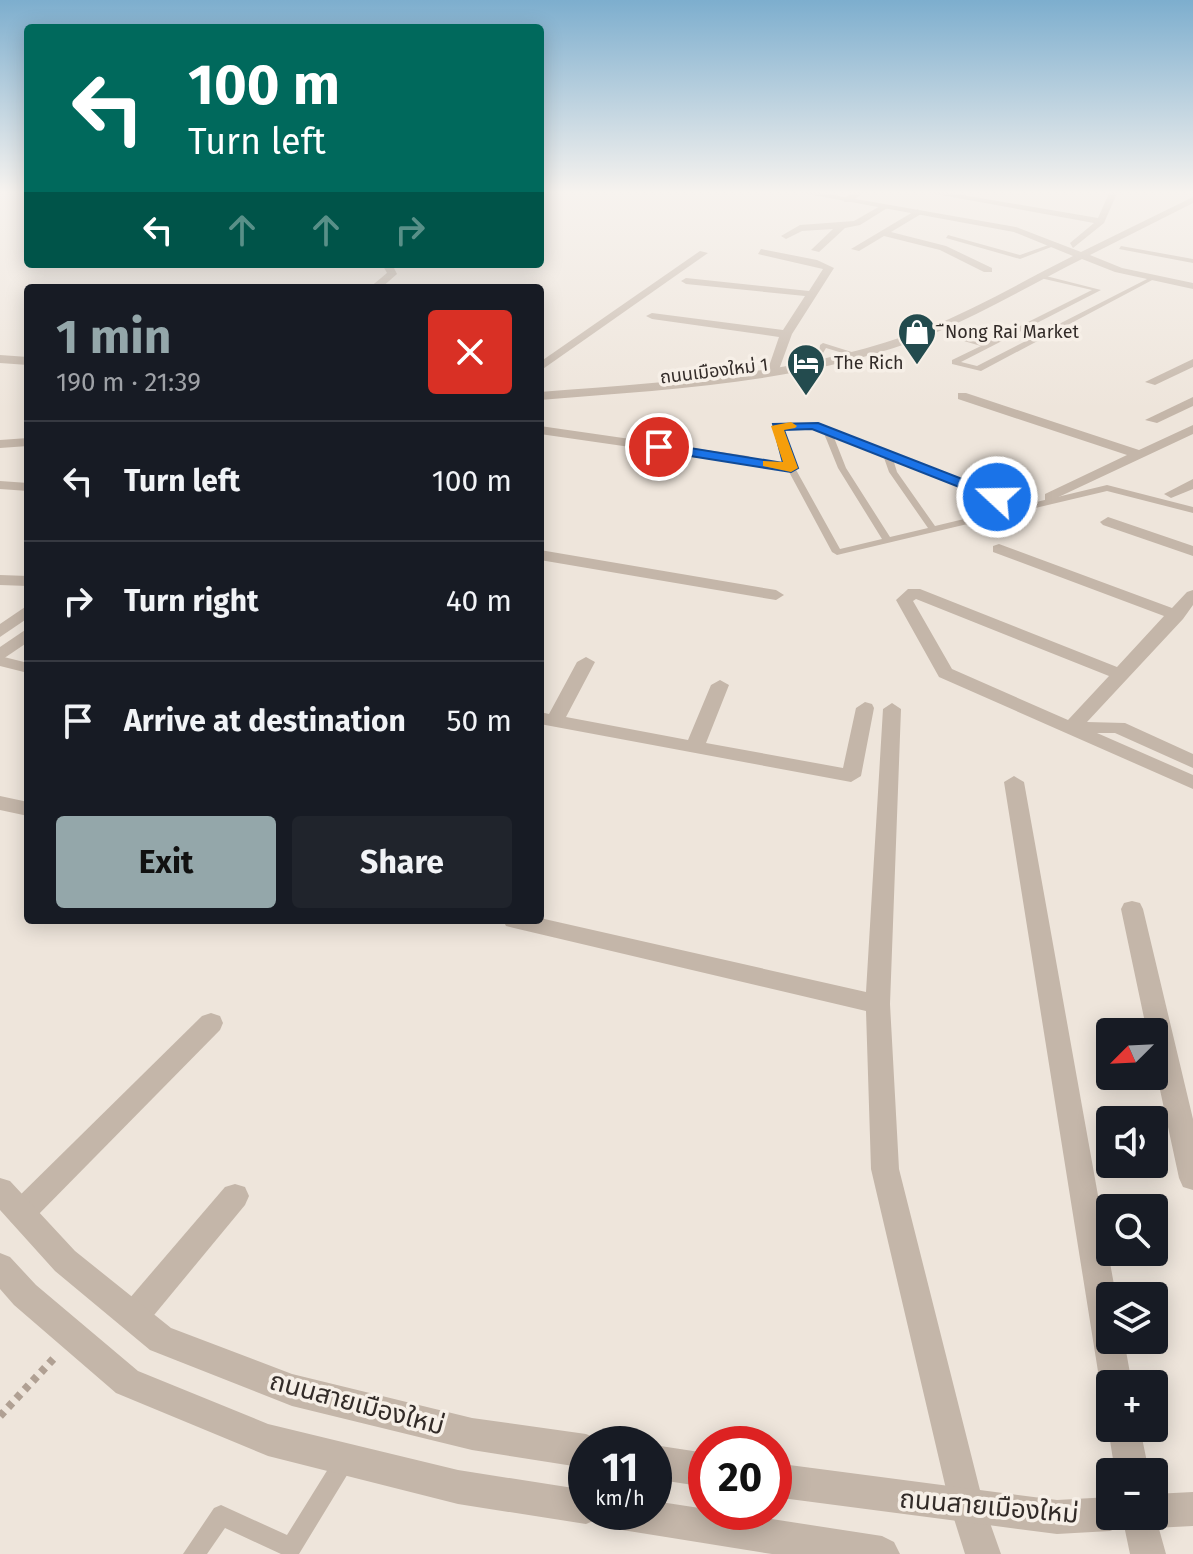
<!DOCTYPE html>
<meta charset="utf-8">
<style>
body{margin:0;font-family:"Fira Sans","Noto Sans Thai",sans-serif;background:#20242c;color:#f1f3f6;height:100vh;display:flex;flex-direction:column;font-size:30px;white-space:nowrap}
*{box-sizing:border-box;margin:0}
p{font-size:26px;color:#9ea1a6}
.icon{flex:none;width:44px;height:44px;fill:none;stroke:currentColor;stroke-width:2;stroke-linecap:round;stroke-linejoin:round}
.map{position:relative;flex:1;overflow:hidden}
.panel{position:absolute;left:24px;top:284px;width:520px;height:640px;display:flex;flex-direction:column;background:#171b24;border-radius:8px;box-shadow:0 4px 20px #0003}
.panel>*{flex:none}
.hud{position:absolute;left:24px;top:24px;width:520px;height:244px;border-radius:8px;box-shadow:0 4px 20px #0003;background:#00695c;color:#fff;overflow:hidden}
.needle{width:52px;rotate:246deg}
.fabs{position:absolute;left:1096px;top:1018px;display:grid;gap:16px}
.fabs a{display:grid;place-items:center;width:72px;height:72px;border-radius:8px;background:#171b24;box-shadow:0 4px 20px #0003;font-size:40px}
.speed{position:absolute;left:568px;top:1426px;display:flex;gap:16px;font-size:40px;font-weight:700;text-align:center}
.speed>*{display:grid;place-content:center;width:104px;height:104px;border-radius:50%;background:#171b24;box-shadow:0 4px 20px #0003;line-height:1}
.speed small{font-size:20px;font-weight:400}
.speed .limit{border:12px solid #d22;background:#fff;color:#111}
.pin{position:absolute;display:grid;place-items:center;width:68px;height:68px;color:#fff;margin:-34px;border:4px solid #fff;border-radius:50%;box-shadow:0 2px 8px #0007}
.me{position:absolute;width:88px;margin:-44px;rotate:291deg;stroke-linejoin:round;filter:drop-shadow(0 0 6px #0008)}
.turn{display:flex;align-items:center;gap:28px;height:168px;padding:0 32px;font-size:36px}
.turn .icon{width:104px;height:104px;stroke-width:2.5}
.turn b{display:block;font-size:56px;line-height:68px}
.lanes{display:flex;align-items:center;height:76px;padding:0 32px;background:#0003;justify-content:center;gap:40px;direction:ltr}
.lanes .off{opacity:.35}
.round{display:grid;place-items:center;flex:none;width:84px;height:84px;border-radius:8px;background:#20242c}
.head{display:flex;align-items:center;justify-content:space-between;height:136px;padding:0 32px}
h1{font-size:48px;font-weight:700;line-height:60px;color:#94a7aa}
.primary-button{display:flex;gap:16px;margin-top:auto;padding:16px 32px}
.primary-button a{flex:1;height:92px;border-radius:8px;background:#94a7aa;color:#111;font-size:32px;font-weight:700;line-height:92px;text-align:center}
.primary-button a+a{background:#20242c;color:#f1f3f6}
ul{padding:0;list-style:none}
li{display:flex;align-items:center;gap:24px;height:120px;padding:0 32px;border-top:2px solid #363941}
li div{flex:1}
li b{display:block;font-size:30px}
li em{font-style:normal}
.map>svg:first-child{display:block}
</style>
<div class="map">
<svg width="1193" height="1554" viewBox="0 0 1193 1554">
<rect width="100%" height="100%" fill="#eee5db"/>
<g fill="none" stroke-linecap="round" stroke-linejoin="round">
<path stroke="#b0a093" stroke-width="8" stroke-dasharray="6 6" stroke-linecap="butt" d="M0,1416L57,1355"/>
<g fill="#c4b6a9" fill-rule="evenodd">
<path d="M948,235L1020,255L1054,243L1059,244L1020,259L946,238Z"/>
<path d="M1121,246L1193,259V263L1119,249Z"/>
<path d="M1038,274L1101,290L961,362L977,366L1151,277L1156,278L981,371L952,364V360L981,346L950,337V335L986,343L1092,290L1036,277Z"/>
<path d="M823,343L858,354L860,355L856,357L826,348L823,353H819L820,345Z"/>
<path d="M814,423L1024,505L1107,485L1193,507V513L1107,491L837,555L832,552L788,470L748,462L744,460L748,458L786,464L773,426L777,424ZM813,427L823,431L838,468L882,539L840,549L795,468L782,428ZM833,435L883,455L889,472L928,528L890,537L846,468ZM893,459L1014,507L935,526L897,472Z"/>
<path d="M345,1450L352,1453L355,1460L352,1467L299,1554H281L225,1528L207,1554H183L214,1508L221,1505L287,1535L338,1453Z"/>
</g>
<g fill="#c4b6a9" fill-rule="evenodd">
<path d="M856,191H867L850,202H844V198Z"/>
<path d="M919,191H939L1098,218L1110,191H1118L1104,223L1073,248L1070,243L1094,223Z"/>
<path d="M882,205L889,207L860,225L845,228L819,252L811,250L833,229L802,231L786,239L781,236L800,225L854,221Z"/>
<path d="M918,209L921,214L891,232L946,246L992,268V272H984L940,250L884,236L859,251L851,249Z"/>
<path d="M761,249L817,260L834,268L792,334L777,375L767,372L779,337L652,319L646,316L652,313L783,330L805,296L686,284L681,281L686,278L809,291L823,269L758,254Z"/>
<path d="M700,251L708,253L540,371V362Z"/>
<path d="M382,264H392L397,274L381,288H369L387,273Z"/>
<path d="M0,355L28,357V365L0,363Z"/>
<path d="M1193,359V367L1155,385L1145,382Z"/>
<path d="M958,393H966L1139,450L1193,425V434L1050,501L1045,500V494L1127,455L958,399Z"/>
<path d="M1193,397V406L1157,423L1145,420Z"/>
<path d="M540,426L748,456L755,460L748,464L540,434Z"/>
<path d="M1193,479V489L1171,498L1164,494Z"/>
<path d="M0,481L28,483V491L0,489Z"/>
<path d="M1108,517L1193,546V556L1103,525L1100,522Z"/>
<path d="M999,544L1172,608L1187,592L1193,590V605L1183,619L1087,722L1125,723L1193,754V768L1115,733H1097L1193,775V789L939,677L896,600L908,589H920L1117,667L1164,616L993,552V546ZM916,599L1109,676L1068,720L952,669L913,601Z"/>
<path d="M540,550L776,590L784,595L776,600L540,560Z"/>
<path d="M0,575L28,576V586L0,585Z"/>
<path d="M0,656L28,663V673L0,666Z"/>
<path d="M586,657L595,662L566,717L688,740L711,685L720,680L729,685L706,743L843,768L856,708L865,702L872,704L874,708L861,776L851,782L540,724V712L549,714L577,662Z"/>
<path d="M892,703L901,709L890,1004L899,1169L984,1506L1001,1554H965L950,1506L871,1169L866,1011L514,928L506,926L503,920L540,918L866,992L883,709Z"/>
<path d="M1014,776L1024,782L1116,1296H1110V1340H1124L1132,1384H1110V1397L1105,1395L1100,1384L1004,782Z"/>
<path d="M0,796L28,802V816L0,810Z"/>
<path d="M1132,901L1140,903L1143,909L1193,1119V1190L1183,1187L1179,1178L1154,1062V1032H1147L1121,909L1124,903Z"/>
<path d="M211,1013L220,1016L223,1023L220,1030L31,1222L21,1226L11,1222L7,1213L11,1204L202,1016Z"/>
<path d="M235,1184L245,1187L249,1196L245,1205L145,1326L134,1331L123,1326L119,1316L123,1306L225,1187Z"/>
<path d="M1110,1422V1428H1140L1149,1472H1115L1108,1428Z"/>
<path d="M1154,1511L1166,1554H1130L1122,1516H1154Z"/>
</g>
<g fill="#c4b6a9" fill-rule="evenodd">
<path d="M791,191H810L1016,227L1081,252L1193,197V203L1090,255L1122,268L1193,283V289L1115,272L1082,259C1034,283 985,312 935,333C811,383 672,389 540,400V392C669,382 803,375 925,329C976,309 1025,280 1073,256L1014,232Z"/>
<path d="M28,438V446L0,448V440Z"/>
<path d="M28,605V618L0,637V624Z"/>
<path d="M28,628V642L0,661V647Z"/>
<path d="M0,1178L10,1181L75,1251L171,1328L292,1374L472,1418L586,1434L598,1439L600,1444H586V1468L472,1450L292,1406L150,1350L55,1271L0,1210Z"/>
<path d="M0,1253L10,1257L36,1285L138,1371L268,1424L458,1470L586,1490V1512H654V1501L706,1509V1512H726L882,1536L894,1542L900,1554H772L616,1529L604,1524L600,1515L598,1519L586,1524L458,1504L268,1456L116,1393L14,1305L0,1289Z"/>
<path d="M654,1445L706,1453V1487L654,1479Z"/>
<path d="M774,1463L1057,1500L1110,1497V1516H1126L1122,1526L1110,1531L1057,1534L774,1497Z"/>
<path d="M1193,1492V1526L1154,1528L1142,1523L1139,1516H1154V1494Z"/>
</g>
</g>
<linearGradient id="sky" x2="0" y2="1"><stop stop-color="#7daece"/><stop offset="0.47" stop-color="#f7f3ef"/><stop offset="1" stop-color="#f7f3ef" stop-opacity="0"/></linearGradient>
<rect width="1193" height="409" fill="url(#sky)"/>
<path fill="#1a73e8" stroke="#114b97" stroke-width="2" d="M818,423L1001,494L1003,497L992,500L812,429L784,430L798,468L791,472L659,451L653,447L659,443L783,463L773,424Z"/>
<path fill="#f59e0b" d="M791,422L797,426L795,428L784,430L798,468L791,472L763,466V461L783,462L771,426Z"/>
<defs>
<symbol id="shop-pin" viewBox="-11 -11 22 30"><path d="M0 17L-7.5 6A9.5 9.5 0 1 1 7.5 6Z" fill="#234b4e" stroke="#f6efe7"/><path d="M-5-2.5h2.3a2.7 3.5 0 0 1 5.4 0H5L5.5 6h-11ZM-1.5-2.5h3a1.5 2.3 0 0 0-3 0Z" fill="#fff"/></symbol>
<symbol id="hotel-pin" viewBox="-11 -11 22 30"><path d="M0 17L-7.5 6A9.5 9.5 0 1 1 7.5 6Z" fill="#234b4e" stroke="#f6efe7"/><path d="M-6-4.5h1.5V1H6V5H4.5V3h-9V5H-6ZM-4 0a1.8 1.8 0 1 1 3.6 0ZM.5 0V-2.5h3Q6-2.5 6 0Z" fill="#fff"/></symbol>
</defs>
<g fill-rule="evenodd">
<use href="#shop-pin" x="895" y="310" width="44" height="60"/>
<use href="#hotel-pin" x="784" y="341" width="44" height="60"/>
</g>
<g text-anchor="middle" stroke-width="7" stroke-linejoin="round" paint-order="stroke">
<g font-size="18" fill="#322b28" stroke="#f6efe7" text-anchor="start">
<text x="945" y="338">ืNong Rai Market</text>
<text x="834" y="369">The Rich</text>
</g>
<g font-size="18" fill="#322b28" stroke="#f6efe7">
<text transform="translate(714 371) rotate(-7)" y="6">ถนนเมืองใหม่ 1</text>
</g>
<g font-size="26" fill="#322b28" stroke="#f6efe7">
<text transform="translate(357 1403) rotate(15)" y="9">ถนนสายเมืองใหม่</text>
<text transform="translate(989 1506) rotate(5)" y="9">ถนนสายเมืองใหม่</text>
</g>
</g>
</svg>
<div class="fabs">
<a><svg class="needle" viewBox="-14 -14 28 28"><path d="M0-13l5 13h-10z" fill="#e53935"/><path d="M0 13l5-13h-10z" fill="#9ea1a6"/></svg></a>
<a><svg class="icon" aria-label="sound" viewBox="0 0 24 24"><path d="M4 9h4l5-4v14l-5-4H4zM17 9q2 3 0 6"/></svg></a>
<a><svg class="icon" aria-label="search" viewBox="0 0 24 24"><circle cx="10" cy="10" r="6"/><path d="M15 15l6 6"/></svg></a>
<a><svg class="icon" aria-label="layers" viewBox="0 0 24 24"><path d="M12 4l9 5-9 5-9-5zM3 14l9 5 9-5"/></svg></a>
<a>+</a>
<a>−</a>
</div>
<div class="speed"><div>11<small>km/h</small></div><div class="limit">20</div></div>
<div class="pin" style="left:659px;top:447px;background:#d93025"><svg class="icon" aria-label="arrive" viewBox="0 0 24 24"><path d="M6 21V4h12l-3 4 3 4H6"/></svg></div>
<svg class="me" style="left:997px;top:497px" viewBox="-20 -20 40 40"><circle r="17" fill="#1a73e8" stroke="#fff" stroke-width="3"/><path d="M0-11L8 9 0 5-8 9z" fill="#fff"/></svg>
<div class="hud">
<div class="turn"><svg class="icon" aria-label="left" viewBox="0 0 24 24"><path d="M17 20v-9H6M10 6l-5 5 5 5"/></svg><div><b>100 m</b>Turn left</div></div>
<div class="lanes"><svg class="icon" aria-label="left" viewBox="0 0 24 24"><path d="M17 20v-9H6M10 6l-5 5 5 5"/></svg><svg class="icon off" aria-label="ahead" viewBox="0 0 24 24"><path d="M12 20V5M6 11l6-6 6 6"/></svg><svg class="icon off" aria-label="ahead" viewBox="0 0 24 24"><path d="M12 20V5M6 11l6-6 6 6"/></svg><svg class="icon off" aria-label="right" viewBox="0 0 24 24"><path d="M7 20v-9h11M14 6l5 5-5 5"/></svg></div>
</div>
<section class="panel">
<div class="head"><div><h1>1 min</h1><p>190 m · 21:39</p></div><a class="round" style="background:#d93025;color:#fff"><svg class="icon" aria-label="close" viewBox="0 0 24 24"><path d="M6 6l12 12M18 6L6 18"/></svg></a></div>
<ul>
<li><svg class="icon" aria-label="left" viewBox="0 0 24 24"><path d="M17 20v-9H6M10 6l-5 5 5 5"/></svg><div><b>Turn left</b></div><em>100 m</em></li>
<li><svg class="icon" aria-label="right" viewBox="0 0 24 24"><path d="M7 20v-9h11M14 6l5 5-5 5"/></svg><div><b>Turn right</b></div><em>40 m</em></li>
<li><svg class="icon" aria-label="arrive" viewBox="0 0 24 24"><path d="M6 21V4h12l-3 4 3 4H6"/></svg><div><b>Arrive at destination</b></div><em>50 m</em></li>
</ul>
<div class="primary-button"><a>Exit</a><a>Share</a></div>
</section>
</div>
